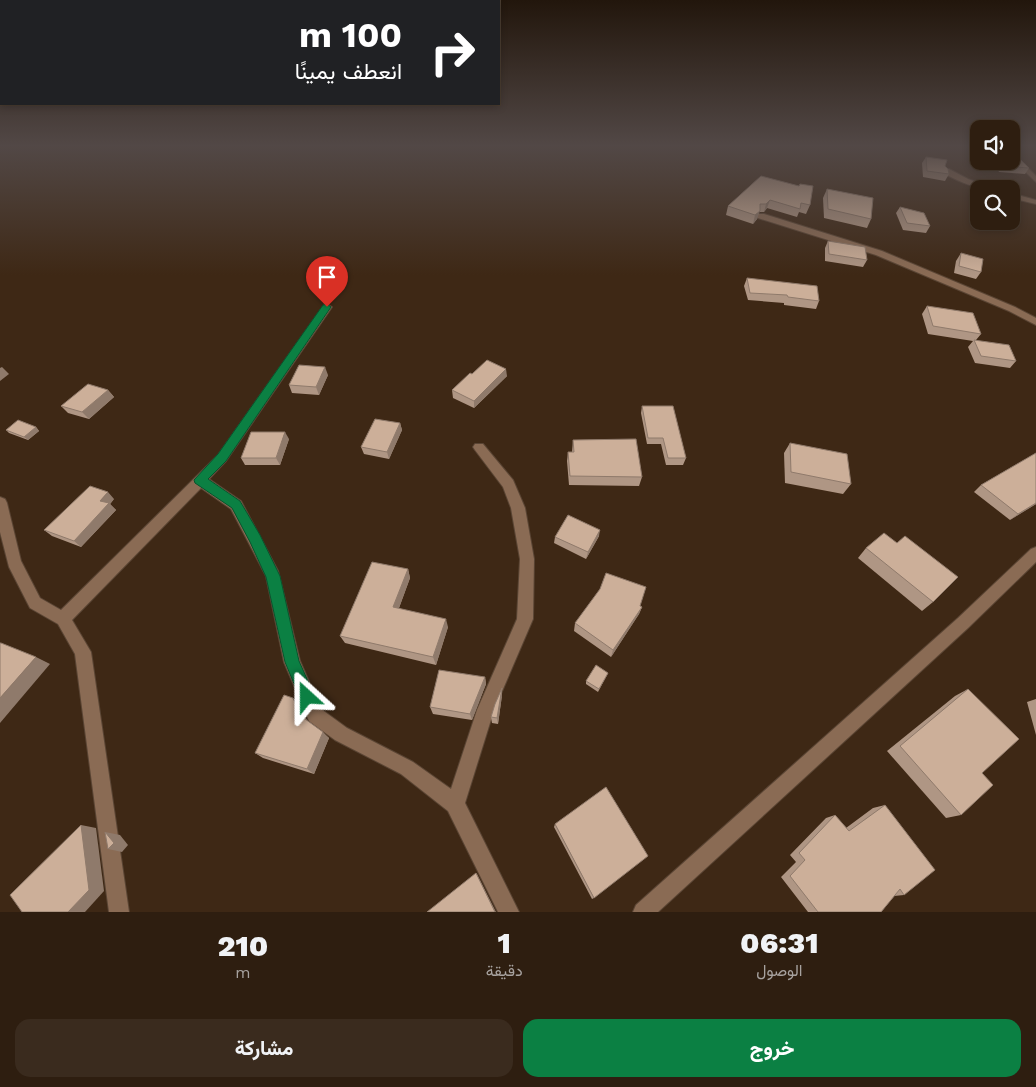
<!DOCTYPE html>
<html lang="ar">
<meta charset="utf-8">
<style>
body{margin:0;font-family:"Work Sans",Vazirmatn,sans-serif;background:#3a2b1e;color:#f1f3f6;direction:rtl;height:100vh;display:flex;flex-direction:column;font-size:19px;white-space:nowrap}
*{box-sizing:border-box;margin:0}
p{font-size:16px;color:#a7a29f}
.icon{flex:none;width:28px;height:28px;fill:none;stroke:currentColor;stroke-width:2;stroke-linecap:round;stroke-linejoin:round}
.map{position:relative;height:912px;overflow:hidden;direction:ltr}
.side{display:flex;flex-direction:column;background:#2e1e10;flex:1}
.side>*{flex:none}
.guide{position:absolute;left:0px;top:0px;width:500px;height:105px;box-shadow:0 2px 8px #0003,0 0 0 1px #493c30;direction:rtl;background:#202124;color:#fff;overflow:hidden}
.tools{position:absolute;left:970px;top:120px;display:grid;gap:10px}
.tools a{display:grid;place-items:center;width:50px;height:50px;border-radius:10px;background:#2e1e10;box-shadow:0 2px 8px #0003,0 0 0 1px #493c30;font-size:25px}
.pin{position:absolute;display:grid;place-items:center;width:42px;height:42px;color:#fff;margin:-51px -21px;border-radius:50% 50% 50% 0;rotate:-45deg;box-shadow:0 0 5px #0007}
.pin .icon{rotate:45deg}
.me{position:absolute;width:55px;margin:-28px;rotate:336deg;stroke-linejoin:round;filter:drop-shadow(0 0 4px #0008)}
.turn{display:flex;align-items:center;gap:18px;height:105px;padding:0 15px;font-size:22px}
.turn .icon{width:65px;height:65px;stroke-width:2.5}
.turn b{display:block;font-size:35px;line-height:42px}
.eta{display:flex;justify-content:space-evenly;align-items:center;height:85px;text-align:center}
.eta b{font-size:30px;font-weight:800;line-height:35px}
.action{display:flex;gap:10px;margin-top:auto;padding:10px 15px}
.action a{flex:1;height:58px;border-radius:15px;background:#0b8043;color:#fff;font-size:20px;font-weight:800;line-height:58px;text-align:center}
.action a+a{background:#3a2b1e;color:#f1f3f6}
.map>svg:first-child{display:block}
</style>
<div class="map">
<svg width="1036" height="912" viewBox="0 0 1036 912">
<rect width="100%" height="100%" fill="#3e2815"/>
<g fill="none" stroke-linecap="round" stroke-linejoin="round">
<defs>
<g id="minor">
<path d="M1011,151L1036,176V182L1011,158Z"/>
<path d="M943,169H949L968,179L995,189C975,189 960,182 943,173Z"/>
<path d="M1011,193L1036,200V204L1011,198Z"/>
<path d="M758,214H764L882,251L1015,307L1036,318V325L1009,311L876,255L758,218Z"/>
<path d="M327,304L332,307L226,461L209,479L241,501L278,571L300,661L321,709L347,728L413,762L451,789L477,710L517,619L520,559L511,508L503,487L475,450L473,447L475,444H483L513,480L525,508L534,559L533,619L494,710L465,803L519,912H498L448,811L401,774L335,740L309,721L284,662L266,576L231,509L201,488L72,620L91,652L129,912H109L75,654L58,624L30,608L9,567L0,532V497L5,499L7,503L21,561L40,598L61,610L218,455L324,305Z"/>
<path d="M1036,547V562L968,628L658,912H633L636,905L958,618L1031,549Z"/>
</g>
</defs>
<use href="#minor" stroke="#5a4534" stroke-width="2"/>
<use href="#minor" fill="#8a6b54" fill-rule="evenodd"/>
</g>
<g fill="#af9684">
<path d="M1014,153L1029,168L1025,174L999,172L994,161H1011Z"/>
<path d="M926,157L945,166L949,174L945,181L923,177L922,163Z"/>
<path d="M761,176L810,205L806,214L799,212L797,217L767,208L764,212H759L757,219L753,224L726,215L728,206Z"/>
<path d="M827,189L871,219L867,228L824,218L823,198Z"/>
<path d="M900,207L930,226L926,233L903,230L896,213Z"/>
<path d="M828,241L867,260L863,267L825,261V248Z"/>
<path d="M961,253L981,272L976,279L954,273L956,261Z"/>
<path d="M747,278L819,301L816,309L784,305V303L748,300L744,286Z"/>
<path d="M927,306L981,334L976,340L1016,361L1010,368L975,363L968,347L973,341L928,334L922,314Z"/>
<path d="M472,374L507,376L474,408L453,398L452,390Z"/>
<path d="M328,375L319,395L292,393L289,385Z"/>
<path d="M108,390L114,397L89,419L68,413L61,406Z"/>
<path d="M642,406L686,458L683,465H666L661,444H647L641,413Z"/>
<path d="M400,423L402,430L389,459L364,454L361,447Z"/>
<path d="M36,427L39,431L28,440L9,433L6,430Z"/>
<path d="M289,439L280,465H245L241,458Z"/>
<path d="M573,440L642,477L639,486L569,485L567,461L568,452H572Z"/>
<path d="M790,443L851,484L843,494L785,483L784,453Z"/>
<path d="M1036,453V504L1010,520L974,492L981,485Z"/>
<path d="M114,499L110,504L116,510L81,547L52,536L44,530Z"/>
<path d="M599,536L586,559L554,543L555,537Z"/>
<path d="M897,543L933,602L922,611L858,558L866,548Z"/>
<path d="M408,569L410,578L399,608L448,627L436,665L345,643L340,636Z"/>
<path d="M640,606L642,607L639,614L611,657L574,631L575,623Z"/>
<path d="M608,673L598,692L586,684V681Z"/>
<path d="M485,677L486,684L472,720L433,714L430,707Z"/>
<path d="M968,689L961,815L946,818L887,751L955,696Z"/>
<path d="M502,695L498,724L492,723L491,717Z"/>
<path d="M293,698L300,704L307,721L329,738L314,774L263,758L255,753Z"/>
<path d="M1036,699V735L1027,702Z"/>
<path d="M885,805L904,895L894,896L881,912H808L781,877L796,862L790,855L826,818L835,815L846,828L873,808Z"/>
<path d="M555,824L594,898L592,899L554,827Z"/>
</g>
<g fill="#8f7a6b">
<path d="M770,200L767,208L764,212L766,204Z"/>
<path d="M760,211L757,219L753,224L755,215Z"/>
<path d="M2,367L9,374L0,381V368Z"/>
<path d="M325,367L328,375L319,395L316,387Z"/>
<path d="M506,369L507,376L474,408V401Z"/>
<path d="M108,390L114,397L89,419L82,412Z"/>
<path d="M400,423L402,430L389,459L387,452Z"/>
<path d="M36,427L39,431L28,440L24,437Z"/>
<path d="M285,432L289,439L280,465L276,458Z"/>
<path d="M108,492L114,499L110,504L116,510L81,547L74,541L100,501Z"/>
<path d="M1036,503V504L1010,520L1018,514Z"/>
<path d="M600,530L599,536L586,559L588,552Z"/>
<path d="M408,569L410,578L396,616L393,607Z"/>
<path d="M642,607L639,614L611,657L613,650Z"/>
<path d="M446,619L448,627L436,665L433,657Z"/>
<path d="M36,657L50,664L0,723V698Z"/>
<path d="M485,677L486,684L472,720L470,714Z"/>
<path d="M502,688V695L498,724L497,718Z"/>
<path d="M293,698L300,704L308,723L301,716Z"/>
<path d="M323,732L329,738L314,774L307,769Z"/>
<path d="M81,825L96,828L104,891L85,912H68Z"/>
<path d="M105,832L120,835L128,845L122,852L108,849Z"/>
<path d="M476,873L477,874L496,912H495Z"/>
</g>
<g fill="#ccaf99" stroke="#8f7a6b">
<path d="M1011,147H1014V153L1029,168L1003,166L1001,161H1011Z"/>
<path d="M926,157L947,160L945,166L948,169L949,174L927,171Z"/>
<path d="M761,176L799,186L800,184L813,186L810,205L801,203L800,209L770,200L766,204H760V211L755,215L728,206Z"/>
<path d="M827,189L873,198L871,219L828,209Z"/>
<path d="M900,207L924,213L930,226L907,223Z"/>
<path d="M828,241L865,247L867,260L829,254Z"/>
<path d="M961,253L983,259L981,272L959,266Z"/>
<path d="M747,278L817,286L819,301L788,297L787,295L750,293Z"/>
<path d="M927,306L973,313L981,334L933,326Z"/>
<path d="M974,340L1009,345L1016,361L981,356Z"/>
<path d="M487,360L506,369L474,401L452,390L470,373L472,374Z"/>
<path d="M299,365L325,367L316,387L289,385Z"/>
<path d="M88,384L108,390L82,412L61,406Z"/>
<path d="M642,406H673L686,458H668L663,438H648Z"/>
<path d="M375,419L400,423L387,452L361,447Z"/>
<path d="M18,420L36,427L24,437L6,430Z"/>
<path d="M251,432H285L276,458H241Z"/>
<path d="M636,439L642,477L570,476L568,452H574L573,440Z"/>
<path d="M790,443L847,454L851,484L791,472Z"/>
<path d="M1036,453V503L1018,514L981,485Z"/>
<path d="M90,486L108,492L100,501L109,503L74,541L44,530Z"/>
<path d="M568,515L600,530L588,552L555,537Z"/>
<path d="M884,533L897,543L905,536L958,577L933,602L866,548Z"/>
<path d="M372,562L408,569L393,607L446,619L433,657L340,636Z"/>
<path d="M606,573L646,587L640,606L642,607L613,650L575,623L600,589Z"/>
<path d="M0,643H1L36,657L0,698Z"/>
<path d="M596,665L608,673L599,689L586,681Z"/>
<path d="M439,670L485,677L470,714L430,707Z"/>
<path d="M502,688L497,718L491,717L495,704Z"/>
<path d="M968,689L1019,739L982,773L993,785L961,815L900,746Z"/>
<path d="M284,695L293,698L301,716L323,732L307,769L255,753Z"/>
<path d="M606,787L648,856L594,898L555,824Z"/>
<path d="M885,805L935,870L904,895L900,889L881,912H818L790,876L805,860L799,853L835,815L849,831Z"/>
<path d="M81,825L89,890L68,912H22L10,895Z"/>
<path d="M105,832L114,843L108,849Z"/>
<path d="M476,873L495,912H427Z"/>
</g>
<linearGradient id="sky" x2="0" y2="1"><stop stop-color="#22160c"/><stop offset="0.53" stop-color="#524846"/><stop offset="1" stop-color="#524846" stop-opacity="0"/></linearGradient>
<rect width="1036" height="275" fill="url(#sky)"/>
<path fill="#0b8043" stroke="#07532c" d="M327,304L331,307L226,461L208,479L240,501L260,535L280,576L299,661L315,697L313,703L307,705L302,703L285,662L266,577L250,542L232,508L195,483L194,480L218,454L323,305Z"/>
</svg>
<div class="tools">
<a><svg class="icon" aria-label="sound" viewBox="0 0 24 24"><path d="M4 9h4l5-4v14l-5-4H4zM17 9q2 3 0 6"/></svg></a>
<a><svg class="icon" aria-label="search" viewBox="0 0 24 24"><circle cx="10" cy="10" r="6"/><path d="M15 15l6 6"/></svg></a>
</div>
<div class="pin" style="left:327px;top:307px;background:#d93025"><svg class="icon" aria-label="arrive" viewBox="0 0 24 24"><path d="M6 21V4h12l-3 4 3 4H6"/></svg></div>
<svg class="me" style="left:307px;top:697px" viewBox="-20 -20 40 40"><path d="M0-17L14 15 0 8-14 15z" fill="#0b8043" stroke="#fff" stroke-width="4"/></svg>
<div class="guide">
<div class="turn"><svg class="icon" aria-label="right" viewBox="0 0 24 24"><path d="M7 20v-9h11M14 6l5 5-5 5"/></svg><div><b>100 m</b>انعطف يمينًا</div></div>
</div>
</div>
<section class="side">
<div class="eta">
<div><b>06:31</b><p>الوصول</p></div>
<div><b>1</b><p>دقيقة</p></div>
<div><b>210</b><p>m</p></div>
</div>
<div class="action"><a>خروج</a><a>مشاركة</a></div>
</section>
